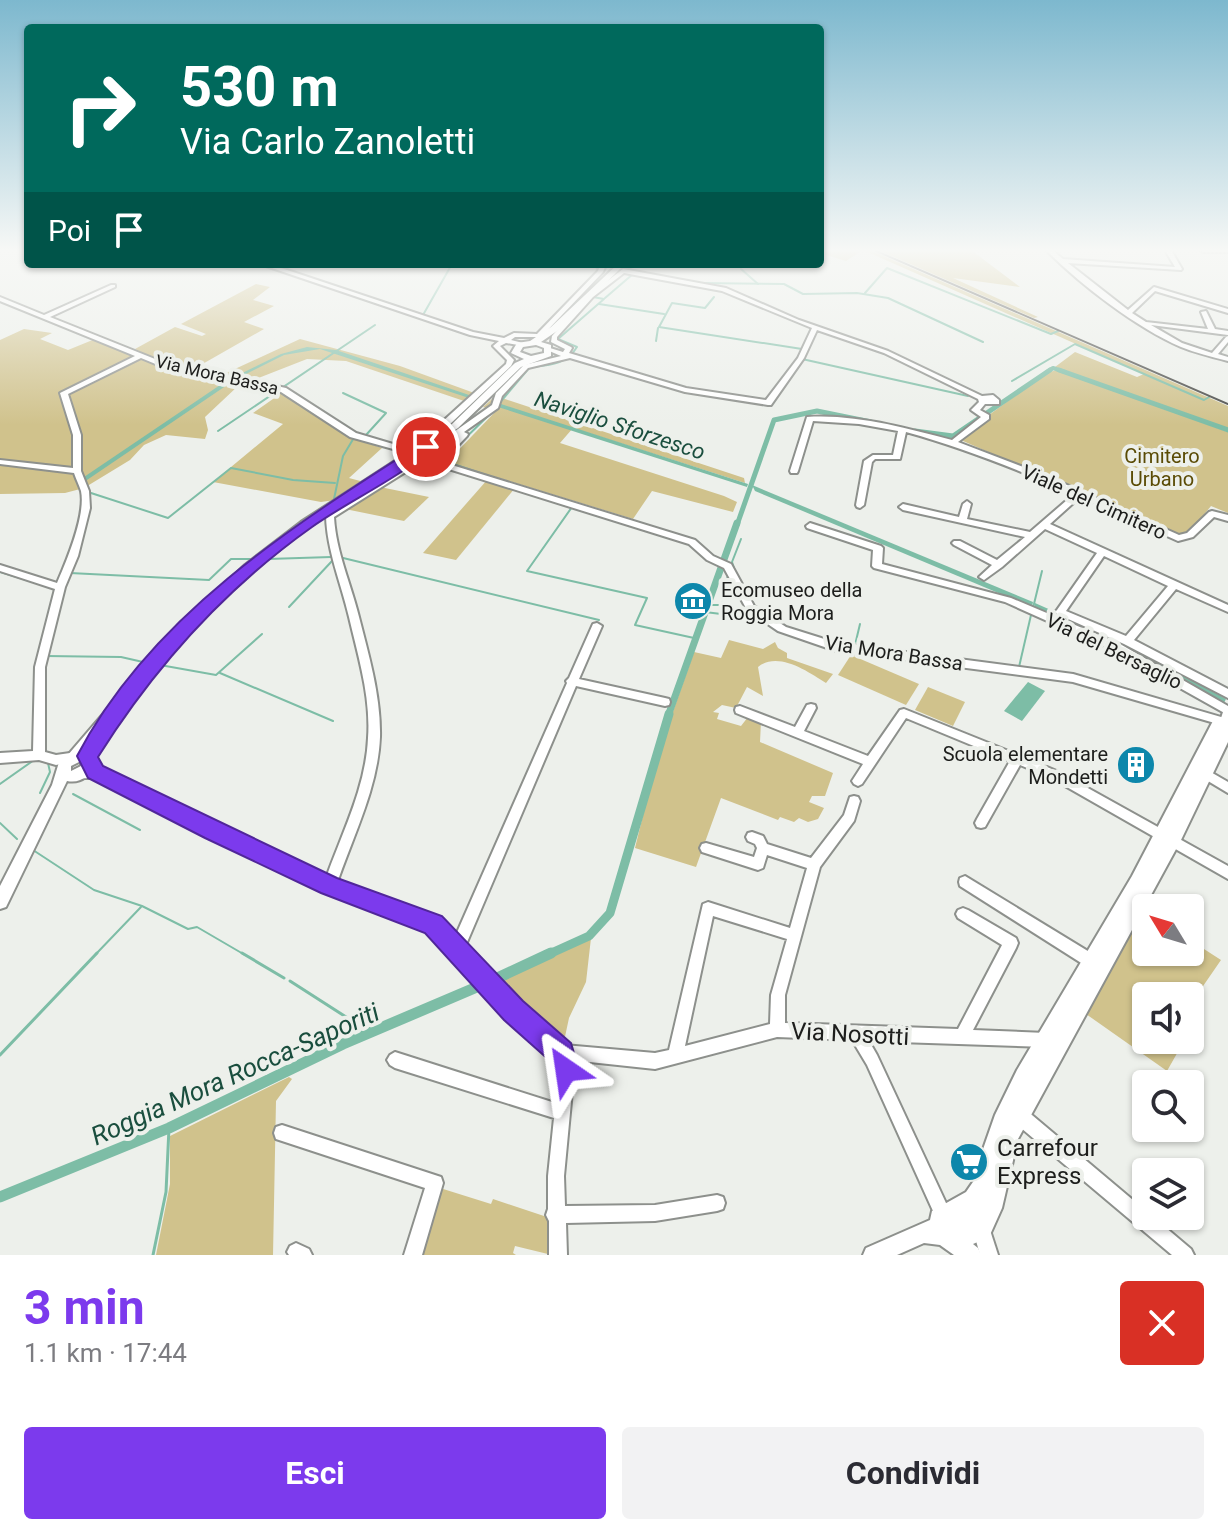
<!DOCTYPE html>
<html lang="it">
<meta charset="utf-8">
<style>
body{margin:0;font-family:Roboto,sans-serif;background:#f2f2f3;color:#2b2b33;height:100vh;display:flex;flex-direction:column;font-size:30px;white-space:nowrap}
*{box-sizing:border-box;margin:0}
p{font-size:26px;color:#7c7c81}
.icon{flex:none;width:44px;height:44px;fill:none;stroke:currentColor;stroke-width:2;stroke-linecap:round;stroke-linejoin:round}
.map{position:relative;height:1255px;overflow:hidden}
.sheet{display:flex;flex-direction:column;background:#fff;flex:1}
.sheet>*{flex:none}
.guide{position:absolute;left:24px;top:24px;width:800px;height:244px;border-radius:8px;box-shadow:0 2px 6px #0004;background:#00695c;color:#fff;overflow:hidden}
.needle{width:52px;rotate:308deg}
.buttons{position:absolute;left:1132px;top:894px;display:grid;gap:16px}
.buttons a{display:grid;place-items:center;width:72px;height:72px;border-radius:8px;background:#fff;box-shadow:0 2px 6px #0004;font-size:40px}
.pin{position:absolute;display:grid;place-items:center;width:68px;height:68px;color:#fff;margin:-34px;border:4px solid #fff;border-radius:50%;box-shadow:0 2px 8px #0007}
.me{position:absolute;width:88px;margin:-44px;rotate:328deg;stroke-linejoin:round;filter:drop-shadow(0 0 6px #0008)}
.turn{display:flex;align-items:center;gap:28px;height:168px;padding:0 24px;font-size:36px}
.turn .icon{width:104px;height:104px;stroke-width:2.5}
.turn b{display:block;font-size:56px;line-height:68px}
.then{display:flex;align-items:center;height:76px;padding:0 24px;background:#0003;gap:16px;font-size:30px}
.round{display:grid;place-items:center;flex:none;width:84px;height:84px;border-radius:8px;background:#f2f2f3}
.summary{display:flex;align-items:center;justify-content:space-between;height:136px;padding:0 24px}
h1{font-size:48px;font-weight:700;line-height:60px;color:#7c3aed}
.primary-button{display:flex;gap:16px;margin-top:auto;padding:16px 24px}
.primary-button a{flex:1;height:92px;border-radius:8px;background:#7c3aed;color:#fff;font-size:32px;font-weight:700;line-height:92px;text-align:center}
.primary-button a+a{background:#f2f2f3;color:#2b2b33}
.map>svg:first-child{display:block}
</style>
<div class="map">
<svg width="1228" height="1255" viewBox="0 0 1228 1255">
<rect width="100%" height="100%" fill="#edf0eb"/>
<g fill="#d0c28c">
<path d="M820,250H870L1228,406V430L1077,377L1228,432V513L1211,506L1190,532L1179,535L963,441V437L991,417L989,415L1046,373L1057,370L1074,375L1055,367L1075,352L1137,377L1144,374L863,250L846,261L820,253Z"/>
<path d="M878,250H971L1020,287L953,278L1038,317L1034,318Z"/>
<path d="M256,284L270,287L253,300L274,306L244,322L264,329L192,370L224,374L300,339L400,366L477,394L467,402L346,361L307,359L238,386L205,417L208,430L205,439L166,435L144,445L130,460L84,488L65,493L0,494V340L24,329L52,333L40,339L68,350L95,339L161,362L135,349L175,327L202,336L206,334L181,324Z"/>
<path d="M283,392L348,436L382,448L349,478L364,482L335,500L321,502L213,482L283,424L253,413Z"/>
<path d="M492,399H505L744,478L745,483L573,428L560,443L724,496L737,502L733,512L652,491L633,519L447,462L496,411L483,407Z"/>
<path d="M487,480L515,488L456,560L423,553Z"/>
<path d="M380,487L429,497L404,521L345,509Z"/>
<path d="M729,640L763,649L775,642L778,648L787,653V658L833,674L826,683C807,671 778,651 758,667L763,696L747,687L736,708L722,705L713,712L719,713L717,719L741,726L748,717L761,721L760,742L833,773L825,796H812L809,802L824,808L818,819L808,822L799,818L794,822L780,817L778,820L721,798L696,867L635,848L658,754L694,652L721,658Z"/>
<path d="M851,655L919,684L906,705L838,675Z"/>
<path d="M928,687L965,702L953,726L915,710Z"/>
<path d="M1144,910L1146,952H1190V940L1221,960L1190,1005V996H1146V1040L1184,1041L1167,1071L1086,1014Z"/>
<path d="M591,938L586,982L569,1018L563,1046L502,987V979Z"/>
<path d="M289,1077L292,1079L276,1101L273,1255H156L170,1184V1136Z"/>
<path d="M440,1188L491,1204L493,1199L550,1218L552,1255L515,1246L513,1253L516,1255H419Z"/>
</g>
<g fill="#7dbda6">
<path d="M307,347L336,350L475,397L472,399L320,349L284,355L236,379L232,378L281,354Z"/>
<path d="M229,379L233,381L84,482L81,479Z"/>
<path d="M501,404L748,484L747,487L498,407Z"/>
<path d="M752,485L1033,602L1032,607L755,491Z"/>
<path d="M1035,603L1125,643L1226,699L1223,705L1034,608Z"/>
<path d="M1028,682L1045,691L1022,721L1004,711Z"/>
</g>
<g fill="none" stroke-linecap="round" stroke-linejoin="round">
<g stroke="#7dbda6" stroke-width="2">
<path d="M741,269L758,284"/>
<path d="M627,271L636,264"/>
<path d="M698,283L784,284L803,294L857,293L888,298L983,342"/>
<path d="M865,293L887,268L1051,334L1058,331"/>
<path d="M586,296L576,294L594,275"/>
<path d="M714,297L705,308L672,303L659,327L802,349"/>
<path d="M605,298L633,274"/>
<path d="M599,304L664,314"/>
<path d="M439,321L423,315L452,264L470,267L473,264"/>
<path d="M656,341L658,328"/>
<path d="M802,359L968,396"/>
<path d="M1012,381L1075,344L1204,400L1209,397"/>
<path d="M343,393L386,413L366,435"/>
<path d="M497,406L530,367C549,365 566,365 577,347L558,339L604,299L593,297"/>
<path d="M218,431L375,325"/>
<path d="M449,454L493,411"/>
<path d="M444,461L529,489"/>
<path d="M91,493L168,518L231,468L293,480L335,483"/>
<path d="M334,499L343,456L355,436"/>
<path d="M572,507L527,571L647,598L635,625L694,638"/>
<path d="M339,557L599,620"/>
<path d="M268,559L331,557"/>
<path d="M0,572L33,582"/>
<path d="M70,573L209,580L231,559H252"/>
<path d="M736,574L732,562L741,539"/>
<path d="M723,599L728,575"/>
<path d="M725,599L731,579"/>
<path d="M707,605H722L729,575"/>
<path d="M289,607L332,561"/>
<path d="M685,607L704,611"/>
<path d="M1033,608L1042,571"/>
<path d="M705,612L721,614L736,607L759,618"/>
<path d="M57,619L60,607"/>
<path d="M855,645L860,624"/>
<path d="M46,656L121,657L143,662"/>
<path d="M160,665L216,675L262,634"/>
<path d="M1019,667L1031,615"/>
<path d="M220,673L333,721"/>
<path d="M0,784L34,760"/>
<path d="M40,793L50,772L48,763"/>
<path d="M73,794L140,830"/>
<path d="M0,823L17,839"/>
<path d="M33,850L94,890L142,906L188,929L197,927L245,955"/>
<path d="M95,955L141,907"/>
</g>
<g stroke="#7dbda6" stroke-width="3">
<path d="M242,953L284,978"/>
<path d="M290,981L371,1033"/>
<path d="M0,1055L97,953"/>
<path d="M153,1255L166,1192L169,1128"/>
</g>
<path stroke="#7dbda6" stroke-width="4" d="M1047,372L1053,368L1065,372"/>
<g stroke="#7dbda6" stroke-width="5">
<path d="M1059,370L1228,430"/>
<path d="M915,431L953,436L1050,370"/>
<path d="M737,525L774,420L817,411L871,422"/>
</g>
<path stroke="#7dbda6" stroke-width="7" d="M668,716L737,523"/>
<path stroke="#7dbda6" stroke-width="9" d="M547,955L589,936L610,913L669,714"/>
<g stroke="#7dbda6" stroke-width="11">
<path d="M493,980L551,953"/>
<path d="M0,1197L169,1128L343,1044L484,984"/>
</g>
<defs>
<g id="minor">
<path d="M1046,250H1052L1063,259L1175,267L1165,250H1171L1182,269L1181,270L1068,263L1128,310L1154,287L1228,309V313L1155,291L1132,313L1146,322L1208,329L1201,312L1206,311L1215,329L1228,331V335L1151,325L1182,343L1212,353L1226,337L1228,336V342L1218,354L1228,357V361C1212,357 1196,353 1181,347C1135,327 1080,284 1046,250Z"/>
<path d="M1200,250H1228V252H1203Z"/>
<path d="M260,264H269L473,332L504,338L514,333L537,334L598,271L599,268L593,264H600L605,267L603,272L541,337H515L511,340L527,344L524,346L506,343L500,346L514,360L511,366L448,426L404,452L350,437L281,392L158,365L141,358L68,394L81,435V471L89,491L90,508L78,556L65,587L45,667V752L56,755L70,753L74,755L76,758L74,761L56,765L39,760L0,763V753L33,751L35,667L55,589L0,571V565L57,583C67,560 86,515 81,491C79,485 76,479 74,473L0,464V460L73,468V435L60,393L135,356L0,301V297L44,315L111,285H115V287L50,317L160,361L286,388L356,433L403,447L442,422L506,364L507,360L493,346L499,341L470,335Z"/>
<path d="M623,269L726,288L799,320L888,351L982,396L993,395L999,400V404H985L980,410L989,415V419L958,442L1047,476L1179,535L1187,533L1209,512L1212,511L1228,515V521L1214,517L1193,537L1178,541L1080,497L1050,524L1228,605V612L1176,589L1134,640L1228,689V698L1124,644L1057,614L1055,612L1057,610L1097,553L1045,529L1002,567L984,580L979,577L992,565L954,545L952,543L954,541H960L997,560L1025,537L903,510L899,507L903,504L959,517L963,504L967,501L971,504L967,519L1030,532L1074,494C1019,470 964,448 906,432L900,459H875L872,462L864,505L860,508L857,507L856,505L864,461L873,455H893L898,431L859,424L813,421L798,471L797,473H791L790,471L807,417C856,414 905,428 952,440L981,417L971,410L979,402L978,399L884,353L817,330L804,358L771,405H768L685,392L570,358L528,368L502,396L498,408L464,432L468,434L467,436L442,462L695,540L713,556L731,564L754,606L786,627L837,643L1073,674L1228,719V725L1225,726L1073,682L836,651L778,631L747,610L724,568L707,560L689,544L423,461L334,517C336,552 351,584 359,617C369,656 381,697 380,737C378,788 353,836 337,883L439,920L455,937L567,683L566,681L569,678L593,624L597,623L602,626L579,679L665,698L669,699L670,702L669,705L665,706L576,686L465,947L518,1006L564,1045L655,1053L669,1050L703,904L708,902L790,928L807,868L767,855L763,868L758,870L702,852L700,848L702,844L706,843L754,857L757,848L755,844L748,841L746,837L748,833L752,832L763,836L767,844L811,858L844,815L850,797L854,796L858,797L860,801L854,821L820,867L785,995V1023L958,1029L1002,945L958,918L956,914L958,910L963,908L968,910L1016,938L1018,943L1016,948L973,1030L1046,1033L1051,1035L1053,1040L1051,1045L1046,1047L869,1041L877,1055L952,1216L950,1222L944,1224L938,1222L867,1065L852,1040L777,1037L655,1069L571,1060L574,1070L564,1176L565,1206L655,1205L717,1195L723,1197L725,1203L723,1209L717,1211L655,1221L566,1223L567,1255H549V1221L546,1215L548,1209V1176L554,1118L395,1068L390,1065L387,1060L390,1055L395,1052L555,1103L558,1070L555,1056L508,1016L473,975L429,929L324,890L103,779C94,776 85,780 76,777L74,774L76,771C88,767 98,768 110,772L326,878C342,833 366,787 368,738C371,697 358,656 349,617C341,583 327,551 326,516L424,453L492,405L496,393L524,365L561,356L547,350L550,348L563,352L565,349L551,342L552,336L589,295ZM624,273L722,291L812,328L798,358L766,400L686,388L569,353L572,348L571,347L557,340V337L593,297ZM457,437L436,460L428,458L430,457ZM1104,556L1168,586L1126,636L1066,611ZM713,916L787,939L771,995L770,1024L685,1046Z"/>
<path d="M810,523L881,546L883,548L882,564L1011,598L1120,644L1228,706V715L1112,650L1005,602L874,568L872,566L873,550L807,528L806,526Z"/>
<path d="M811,704L815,705L816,708L804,731L868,756L900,710L904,709L1016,754L1022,755L1023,757L1059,772L1228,866V879L1051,778L1020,765L985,827L981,828L977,827L975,823L977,819L1010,761L906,718L862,784L858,786L854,784L852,781L863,764L736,713L735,710L736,707L740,706L795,727L807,705Z"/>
<path d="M1202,767L1228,782V793L1198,775L1196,772L1198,769Z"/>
<path d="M965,876L1096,956L1098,961L1096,966L1091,968L1086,966L960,886L959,882L960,878Z"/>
<path d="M1020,1108L1026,1110L1146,1211V1216H1152L1191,1249L1194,1255H1172L1014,1122L1012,1116L1014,1110Z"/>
<path d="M282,1125L441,1177L443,1183L422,1255H404L425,1188L276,1139L274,1133L276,1127Z"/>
<path d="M982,1221L988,1224L998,1255H980L973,1230L976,1224Z"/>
<path d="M296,1243L309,1249L312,1255H289L287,1252L290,1246Z"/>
</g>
<g id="major">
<path d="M618,264H625L557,331L541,342L551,345V356L521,367L458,428L309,526L253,571L179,641L86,751L95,756L97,760C92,774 82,784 67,781L6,907L0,909V886L52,785L60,759L67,756L171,635L245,565L301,522L452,424L515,363L524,359L511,353L517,343L530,341L551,327ZM536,345L544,348V353L531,356L520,352L523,347ZM81,761V766L71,771V766Z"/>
<path d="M1228,711V742L1181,840L1018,1139L1002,1208L989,1237L973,1244L978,1248L981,1255H954L940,1245L924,1243L897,1255H863L866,1248L930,1220L932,1211L966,1192L975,1179L981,1155L995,1115L1017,1070L1132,876L1214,719L1221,718L1223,712Z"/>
</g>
</defs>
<use href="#minor" stroke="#8d908c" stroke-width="4"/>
<use href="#major" stroke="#8d908c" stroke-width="4"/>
<use href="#minor" fill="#fff" fill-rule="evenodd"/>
<use href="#major" fill="#fff" fill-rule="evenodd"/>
<path stroke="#4b4c49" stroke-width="2" d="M874,250L1228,404"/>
</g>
<linearGradient id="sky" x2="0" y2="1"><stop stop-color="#7db8ce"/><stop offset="0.59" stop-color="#f7f8f6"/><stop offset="1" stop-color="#f7f8f6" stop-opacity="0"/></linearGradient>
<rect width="1228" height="425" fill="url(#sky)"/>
<path fill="#7c3aed" stroke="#51269a" stroke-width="2" d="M421,444L433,447C407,474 345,503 312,527C226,588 154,668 98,757L103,766L337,878L442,916L523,1001L571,1043L579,1070L575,1080L566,1084L556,1080L549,1060L504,1020L425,933L321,893L205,838L88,778L77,756C150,616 292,526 421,444Z"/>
<defs>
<symbol id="museum-disc" viewBox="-11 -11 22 22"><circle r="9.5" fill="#0d87ab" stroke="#edf0eb"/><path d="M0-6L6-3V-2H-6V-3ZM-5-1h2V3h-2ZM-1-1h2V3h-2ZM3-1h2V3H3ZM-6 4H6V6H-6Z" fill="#fff"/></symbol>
<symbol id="building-disc" viewBox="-11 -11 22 22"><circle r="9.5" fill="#0d87ab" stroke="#edf0eb"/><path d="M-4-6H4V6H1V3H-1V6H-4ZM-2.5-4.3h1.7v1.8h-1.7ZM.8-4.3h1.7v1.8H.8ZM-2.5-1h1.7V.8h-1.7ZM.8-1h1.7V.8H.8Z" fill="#fff"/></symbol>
<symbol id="supermarket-disc" viewBox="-11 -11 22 22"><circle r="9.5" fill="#0d87ab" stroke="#edf0eb"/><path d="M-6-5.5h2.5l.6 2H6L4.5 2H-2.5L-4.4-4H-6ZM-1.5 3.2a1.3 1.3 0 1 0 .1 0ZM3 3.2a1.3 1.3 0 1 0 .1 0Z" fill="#fff"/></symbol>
</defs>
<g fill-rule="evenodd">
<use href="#museum-disc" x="671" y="579" width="44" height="44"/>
<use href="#building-disc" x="1114" y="743" width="44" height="44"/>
<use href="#supermarket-disc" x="947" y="1140" width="44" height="44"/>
</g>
<g text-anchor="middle" stroke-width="8" stroke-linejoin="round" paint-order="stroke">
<g font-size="18" fill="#1d1e1c" stroke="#edf0eb">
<text transform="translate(217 375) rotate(13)" y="6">Via Mora Bassa</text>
</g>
<g font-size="20" fill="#5a4b05" stroke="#edf0eb">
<text x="1162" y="463">Cimitero<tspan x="1162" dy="23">Urbano</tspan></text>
</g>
<g font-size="20" fill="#1d1e1c" stroke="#edf0eb">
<text transform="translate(1094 502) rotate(24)" y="7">Viale del Cimitero</text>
<text transform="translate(1114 651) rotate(26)" y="7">Via del Bersaglio</text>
<text transform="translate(894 653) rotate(9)" y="7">Via Mora Bassa</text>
</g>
<g font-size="20" fill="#1d1e1c" stroke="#edf0eb" text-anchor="start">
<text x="721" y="597">Ecomuseo della<tspan x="721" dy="23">Roggia Mora</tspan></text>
<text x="1108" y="761" text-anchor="end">Scuola elementare<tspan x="1108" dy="23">Mondetti</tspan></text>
</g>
<g font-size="22" font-style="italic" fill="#1a4e3e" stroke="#edf0eb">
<text transform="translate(620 425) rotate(18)" y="8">Naviglio Sforzesco</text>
</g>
<g font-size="24" fill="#1d1e1c" stroke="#edf0eb">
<text transform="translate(850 1034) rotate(3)" y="8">Via Nosotti</text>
</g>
<g font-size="24" fill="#1d1e1c" stroke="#edf0eb" text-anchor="start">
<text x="997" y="1156">Carrefour<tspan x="997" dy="28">Express</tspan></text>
</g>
<g font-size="26" font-style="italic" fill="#1a4e3e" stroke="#edf0eb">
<text transform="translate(235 1074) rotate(-24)" y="9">Roggia Mora Rocca-Saporiti</text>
</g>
</g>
</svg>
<div class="buttons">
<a><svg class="needle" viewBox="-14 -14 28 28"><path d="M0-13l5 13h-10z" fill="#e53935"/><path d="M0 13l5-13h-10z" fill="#7c7c81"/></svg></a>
<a><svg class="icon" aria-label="sound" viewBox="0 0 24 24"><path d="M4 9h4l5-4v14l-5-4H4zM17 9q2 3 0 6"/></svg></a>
<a><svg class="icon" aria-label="search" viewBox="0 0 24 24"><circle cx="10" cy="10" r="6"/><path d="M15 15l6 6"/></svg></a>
<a><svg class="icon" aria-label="layers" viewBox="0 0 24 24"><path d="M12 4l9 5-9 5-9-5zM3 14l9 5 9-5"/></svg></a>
</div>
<div class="pin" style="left:426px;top:447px;background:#d93025"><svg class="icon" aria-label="arrive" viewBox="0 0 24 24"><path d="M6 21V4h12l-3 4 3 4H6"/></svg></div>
<svg class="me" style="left:566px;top:1070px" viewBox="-20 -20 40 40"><path d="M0-17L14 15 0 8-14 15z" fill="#7c3aed" stroke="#fff" stroke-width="4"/></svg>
<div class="guide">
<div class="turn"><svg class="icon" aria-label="right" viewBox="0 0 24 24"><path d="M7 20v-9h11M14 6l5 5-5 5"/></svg><div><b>530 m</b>Via Carlo Zanoletti</div></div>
<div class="then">Poi<svg class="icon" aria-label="arrive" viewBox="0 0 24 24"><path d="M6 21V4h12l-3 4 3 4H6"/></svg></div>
</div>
</div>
<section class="sheet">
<div class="summary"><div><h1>3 min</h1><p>1.1 km · 17:44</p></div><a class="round" style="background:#d93025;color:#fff"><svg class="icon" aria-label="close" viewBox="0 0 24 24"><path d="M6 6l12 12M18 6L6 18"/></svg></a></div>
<div class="primary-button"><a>Esci</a><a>Condividi</a></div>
</section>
